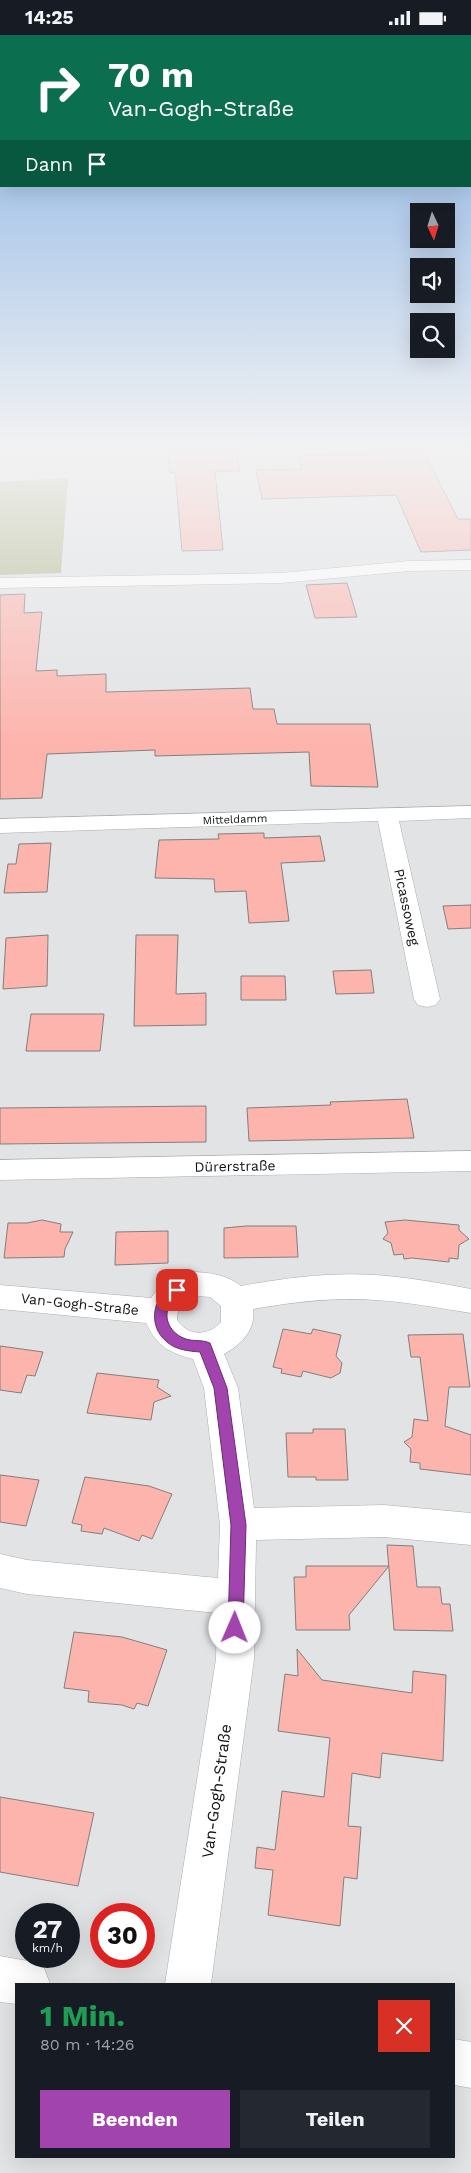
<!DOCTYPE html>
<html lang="de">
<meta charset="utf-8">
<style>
body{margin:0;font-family:"Work Sans",sans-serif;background:#242831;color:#f1f3f6;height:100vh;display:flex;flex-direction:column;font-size:19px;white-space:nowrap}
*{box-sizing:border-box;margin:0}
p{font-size:16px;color:#9ea1a6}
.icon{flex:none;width:28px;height:28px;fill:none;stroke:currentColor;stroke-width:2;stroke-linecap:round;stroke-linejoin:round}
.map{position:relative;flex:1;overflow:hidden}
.drawer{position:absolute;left:15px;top:1948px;width:440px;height:175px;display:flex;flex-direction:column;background:#171b24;border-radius:0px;box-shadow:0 5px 20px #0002}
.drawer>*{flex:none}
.top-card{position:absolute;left:0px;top:0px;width:471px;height:152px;box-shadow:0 5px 20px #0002;background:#0b6e4f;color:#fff;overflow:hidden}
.needle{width:32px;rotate:176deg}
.fabs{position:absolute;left:410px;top:168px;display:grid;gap:10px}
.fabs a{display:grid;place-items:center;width:45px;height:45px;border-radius:0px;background:#171b24;box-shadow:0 5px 20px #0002;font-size:25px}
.speed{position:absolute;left:15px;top:1868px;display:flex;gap:10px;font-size:25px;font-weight:700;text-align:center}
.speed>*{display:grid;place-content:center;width:65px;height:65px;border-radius:50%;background:#171b24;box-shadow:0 5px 20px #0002;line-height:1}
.speed small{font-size:12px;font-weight:400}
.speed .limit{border:8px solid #d22;background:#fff;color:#111}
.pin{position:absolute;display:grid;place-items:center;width:42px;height:42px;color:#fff;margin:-21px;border-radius:10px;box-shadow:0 2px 8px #0006}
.me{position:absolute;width:55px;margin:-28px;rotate:1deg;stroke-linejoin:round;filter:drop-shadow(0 0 4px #0008)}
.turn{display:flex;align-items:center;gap:18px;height:105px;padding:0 25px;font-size:22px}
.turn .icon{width:65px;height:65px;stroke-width:2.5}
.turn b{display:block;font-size:35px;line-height:42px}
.then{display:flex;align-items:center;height:48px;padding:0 25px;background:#0003;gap:10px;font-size:19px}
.round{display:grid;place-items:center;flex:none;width:52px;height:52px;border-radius:0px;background:#242831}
.overview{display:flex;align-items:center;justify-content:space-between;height:85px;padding:0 25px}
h1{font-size:30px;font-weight:700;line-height:38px;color:#1e9e55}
.primary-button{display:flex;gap:10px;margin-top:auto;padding:10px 25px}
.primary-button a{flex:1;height:58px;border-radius:0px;background:#a144ae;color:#fff;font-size:20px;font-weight:700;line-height:58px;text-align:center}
.primary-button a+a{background:#242831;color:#f1f3f6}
.status{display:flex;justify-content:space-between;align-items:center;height:35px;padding:0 25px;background:#171b24;direction:ltr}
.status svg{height:14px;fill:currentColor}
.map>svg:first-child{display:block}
</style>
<div class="status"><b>14:25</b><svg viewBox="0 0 49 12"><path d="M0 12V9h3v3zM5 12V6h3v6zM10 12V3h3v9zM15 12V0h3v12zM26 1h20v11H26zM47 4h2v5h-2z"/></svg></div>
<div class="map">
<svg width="471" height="2138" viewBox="0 0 471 2138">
<rect width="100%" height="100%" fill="#e1e3e5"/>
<path fill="#afb689" d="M68,443L61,538L0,540V447Z"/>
<g fill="#fdb4ad" stroke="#817f7e">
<path d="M196,410H235L240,436H215L223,515L182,516L175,437L170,438L167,415L197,414Z"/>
<path d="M421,411L458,484H471V515L421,517L396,460L262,464L256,435L302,434L298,421L377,418L374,413Z"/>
<path d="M347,548L357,582L315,583L306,550Z"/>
<path d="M25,559L24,578L42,577L36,636L57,635V641L106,639V657L250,653L253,674H274L277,689H370L378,752L311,751L309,717L155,721V715L47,719L42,763L0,764V560Z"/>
<path d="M264,798V803L320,801L325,826L281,828L289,886L249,888L246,856L215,857L214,844L155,843L159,805L219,804L218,799Z"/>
<path d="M51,808L47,857L4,858L8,829H16L19,809Z"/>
<path d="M471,870V893L448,894L443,871Z"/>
<path d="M48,900L47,951L3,954L6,903Z"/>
<path d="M136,900H178L176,959L206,958V990L134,991Z"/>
<path d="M371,935L374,958L336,959L333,936Z"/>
<path d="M241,941H285L286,965H241Z"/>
<path d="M31,979H104L100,1016H26Z"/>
<path d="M407,1064L414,1103L249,1106L247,1073L331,1070L330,1067Z"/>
<path d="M206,1071V1107L0,1109V1073Z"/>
<path d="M42,1185L61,1189L60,1197H73L65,1214L64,1222L4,1223L8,1188H27Z"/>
<path d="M405,1185L459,1190V1195L469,1204L459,1210L458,1224L449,1223V1227L412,1223L404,1224L403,1219L394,1220L391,1208L383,1204L388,1198L385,1187Z"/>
<path d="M246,1191H296L298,1222L224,1223V1193Z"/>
<path d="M168,1196V1228L115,1230L116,1197Z"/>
<path d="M283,1294L311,1299L313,1294L341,1300L336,1321L342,1328L340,1338L331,1343L303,1336L301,1342L281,1338L282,1334L273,1332Z"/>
<path d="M463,1299L470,1352H449L445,1391L471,1400V1440L420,1434V1428L410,1427L411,1414L404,1407L412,1402L414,1384L428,1386L420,1322H411L408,1300Z"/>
<path d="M0,1311L43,1317L35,1341L27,1340L21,1358L0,1355Z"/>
<path d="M97,1338L159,1345L157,1352L171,1361L154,1367L151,1385L87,1378Z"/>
<path d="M313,1394H345L348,1445H316V1442H288L286,1398H313Z"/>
<path d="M0,1440L39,1445L26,1491L0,1487Z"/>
<path d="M85,1442L149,1451L172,1459L152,1504L142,1500L139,1506L104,1493L102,1499L81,1496L82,1490L72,1488Z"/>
<path d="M387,1510L413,1511L417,1552H440L442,1569H450L453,1596L394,1595Z"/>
<path d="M306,1531H389L349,1580L350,1595H296L294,1542H306Z"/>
<path d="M74,1597L122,1602L167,1615L148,1671L137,1668L134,1674L122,1670L88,1667L89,1656L64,1653Z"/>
<path d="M297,1614L322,1645L412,1658L413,1636L446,1640L443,1726L382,1718L380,1743L352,1738L348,1791L361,1792L357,1844L344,1842L340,1891L268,1880L273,1835L255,1833L257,1812L275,1815L282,1756L324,1762L330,1703L278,1696L285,1639L298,1641Z"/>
<path d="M0,1762L94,1778L78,1851L0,1837Z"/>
</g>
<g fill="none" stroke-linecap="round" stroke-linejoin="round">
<defs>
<g id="minor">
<path d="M471,525V535L409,536L281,548L0,553V543L281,538L409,526Z"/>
<path d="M471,771V783L399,786L440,964L436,970L427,972L418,970L414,964L378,786L0,798V784Z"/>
<path d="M471,1116V1136L0,1145V1125Z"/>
<path d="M192,1237C209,1237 228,1240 241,1251C285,1243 330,1237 375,1240C407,1242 439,1248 471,1254V1278C439,1273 408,1267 376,1265C335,1262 293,1267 253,1274C256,1295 241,1310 224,1319L238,1353L254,1473L384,1470L471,1478V1510L384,1502L256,1505L254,1624L211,1949H165L216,1624L217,1578L27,1559L0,1553V1519L27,1525L218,1543L220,1490L204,1353L193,1324C168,1317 158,1312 146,1288L0,1274V1250L151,1263L160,1251ZM196,1261L210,1262L221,1271V1287C209,1301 188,1302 177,1285C177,1271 184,1268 196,1261Z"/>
<path d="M0,1921L28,1926L44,1933L50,1949H16V1969L0,1967Z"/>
<path d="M454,2004L471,2007V2053L454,2050Z"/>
</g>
</defs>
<use href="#minor" stroke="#abadaf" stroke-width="1"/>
<use href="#minor" fill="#fff" fill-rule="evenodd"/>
</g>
<linearGradient id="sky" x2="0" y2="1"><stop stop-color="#82aee4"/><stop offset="0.58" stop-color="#f2f2f3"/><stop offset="1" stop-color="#f2f2f3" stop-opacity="0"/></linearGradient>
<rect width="471" height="710" fill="url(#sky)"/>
<path fill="#a144ae" stroke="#692c71" d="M177,1250L182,1251L184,1255C180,1261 173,1263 170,1269C161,1285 173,1302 190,1305C197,1306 203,1305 210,1308L227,1353L246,1490L243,1593L241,1598L235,1600L230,1598L228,1593L231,1490L214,1353L200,1317C189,1316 176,1315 167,1307C146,1290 153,1258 177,1250Z"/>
<g text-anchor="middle" stroke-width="4.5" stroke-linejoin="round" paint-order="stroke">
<g font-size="11" fill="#101111" stroke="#fff">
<text transform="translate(235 784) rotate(-2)" y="4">Mitteldamm</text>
</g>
<g font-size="14" fill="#101111" stroke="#fff">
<text transform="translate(407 872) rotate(78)" y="5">Picassoweg</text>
<text transform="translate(235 1131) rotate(-1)" y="5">Dürerstraße</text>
<text transform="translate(80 1269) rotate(6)" y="5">Van-Gogh-Straße</text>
</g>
<g font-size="16" fill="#101111" stroke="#fff">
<text transform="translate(216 1756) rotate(-82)" y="6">Van-Gogh-Straße</text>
</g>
</g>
</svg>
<div class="fabs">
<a><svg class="needle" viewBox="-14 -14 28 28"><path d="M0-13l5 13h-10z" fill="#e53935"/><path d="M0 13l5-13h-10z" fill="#9ea1a6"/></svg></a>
<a><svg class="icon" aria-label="sound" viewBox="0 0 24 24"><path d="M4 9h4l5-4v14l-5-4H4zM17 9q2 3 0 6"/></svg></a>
<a><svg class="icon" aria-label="search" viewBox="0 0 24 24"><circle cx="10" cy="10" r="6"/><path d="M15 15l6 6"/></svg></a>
</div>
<div class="speed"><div>27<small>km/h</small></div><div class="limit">30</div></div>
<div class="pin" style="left:177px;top:1255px;background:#d93025"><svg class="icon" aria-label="arrive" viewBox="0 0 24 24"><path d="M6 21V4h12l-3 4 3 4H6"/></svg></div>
<svg class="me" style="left:235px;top:1593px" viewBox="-20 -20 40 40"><circle r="19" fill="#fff"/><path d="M0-13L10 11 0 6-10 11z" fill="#a144ae"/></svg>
<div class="top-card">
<div class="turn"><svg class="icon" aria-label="right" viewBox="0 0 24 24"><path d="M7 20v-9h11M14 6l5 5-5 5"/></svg><div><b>70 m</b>Van-Gogh-Straße</div></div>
<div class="then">Dann<svg class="icon" aria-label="arrive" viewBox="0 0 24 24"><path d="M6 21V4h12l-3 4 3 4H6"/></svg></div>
</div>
<section class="drawer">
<div class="overview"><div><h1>1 Min.</h1><p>80 m · 14:26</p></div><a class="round" style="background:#d93025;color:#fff"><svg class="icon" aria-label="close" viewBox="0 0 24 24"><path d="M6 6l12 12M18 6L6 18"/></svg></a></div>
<div class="primary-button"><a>Beenden</a><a>Teilen</a></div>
</section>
</div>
